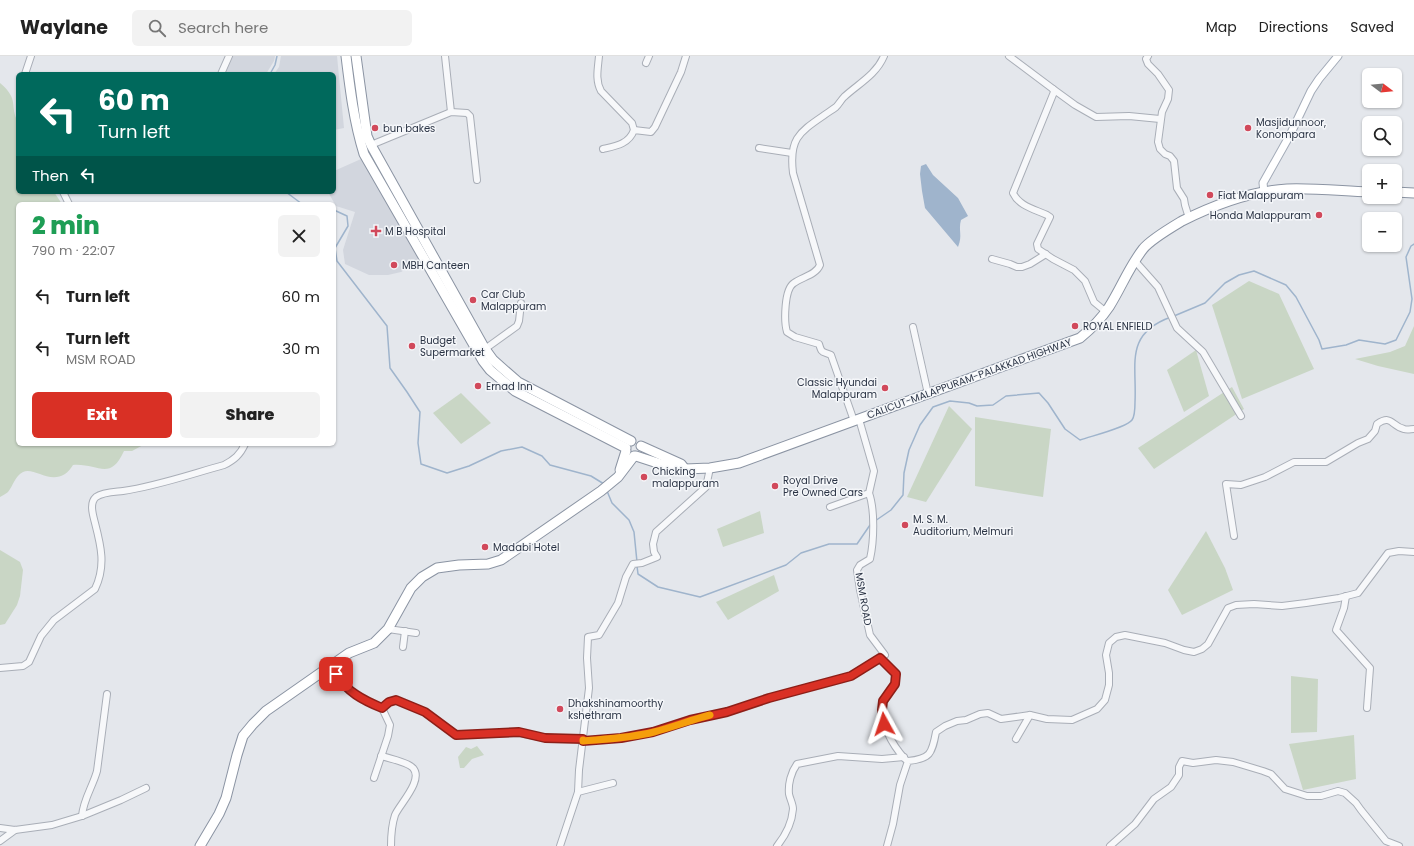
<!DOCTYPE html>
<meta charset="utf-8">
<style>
body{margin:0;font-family:Poppins,sans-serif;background:#f2f2f2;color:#222;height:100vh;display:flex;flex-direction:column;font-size:15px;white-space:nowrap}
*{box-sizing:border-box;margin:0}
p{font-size:13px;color:#767676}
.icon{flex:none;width:22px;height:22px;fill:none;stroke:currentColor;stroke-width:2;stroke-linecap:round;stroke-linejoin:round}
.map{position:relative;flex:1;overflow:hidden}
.sheet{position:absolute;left:16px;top:146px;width:320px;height:244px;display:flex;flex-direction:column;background:#fff;border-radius:6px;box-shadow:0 1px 3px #0004}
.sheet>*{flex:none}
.top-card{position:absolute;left:16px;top:16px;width:320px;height:122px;border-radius:6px;box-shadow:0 1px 3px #0004;background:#00695c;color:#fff;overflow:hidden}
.needle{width:26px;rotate:106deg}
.controls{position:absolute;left:1362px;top:12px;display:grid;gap:8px}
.controls a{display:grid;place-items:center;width:40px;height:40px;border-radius:6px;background:#fff;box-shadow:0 1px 3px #0004;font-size:20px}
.pin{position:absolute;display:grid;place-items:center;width:34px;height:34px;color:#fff;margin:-17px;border-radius:8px;box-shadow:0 2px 6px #0006}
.me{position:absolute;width:44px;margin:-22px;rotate:355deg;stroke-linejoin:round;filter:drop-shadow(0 0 3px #0008)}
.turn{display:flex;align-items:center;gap:14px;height:84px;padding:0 16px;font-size:18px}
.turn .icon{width:52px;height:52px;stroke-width:2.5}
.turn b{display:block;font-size:28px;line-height:34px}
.then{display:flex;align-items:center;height:38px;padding:0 16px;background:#0003;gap:8px;font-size:15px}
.round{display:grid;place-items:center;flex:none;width:42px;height:42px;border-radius:6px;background:#f2f2f2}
.head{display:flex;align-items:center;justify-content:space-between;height:68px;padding:0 16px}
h1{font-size:24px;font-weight:800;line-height:30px;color:#1e9e55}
.button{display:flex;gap:8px;margin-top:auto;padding:8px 16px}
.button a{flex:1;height:46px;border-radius:6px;background:#d93025;color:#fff;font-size:16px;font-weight:800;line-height:46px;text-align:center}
.button a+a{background:#f2f2f2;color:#222}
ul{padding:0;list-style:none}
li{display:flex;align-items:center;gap:12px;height:52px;padding:0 16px}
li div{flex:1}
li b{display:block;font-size:15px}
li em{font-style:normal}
header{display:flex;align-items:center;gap:24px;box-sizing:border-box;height:56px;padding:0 20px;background:#fff;border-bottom:1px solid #e0e0e0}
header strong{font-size:19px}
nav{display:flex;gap:22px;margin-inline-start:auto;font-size:14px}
.search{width:280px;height:36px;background:#f2f2f2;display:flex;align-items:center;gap:10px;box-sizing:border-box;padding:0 14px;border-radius:6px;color:#767676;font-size:15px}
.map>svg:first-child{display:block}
</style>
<header>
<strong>Waylane</strong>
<div class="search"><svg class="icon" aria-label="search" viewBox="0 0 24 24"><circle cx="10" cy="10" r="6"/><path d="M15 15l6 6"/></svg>Search here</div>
<nav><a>Map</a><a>Directions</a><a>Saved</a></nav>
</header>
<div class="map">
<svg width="1414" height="790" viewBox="0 0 1414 790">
<rect width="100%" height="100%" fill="#e4e7ec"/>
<g fill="#d2d6de">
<path d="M232,0H275L274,5L266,18H223Z"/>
<path d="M281,0H337L344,72L334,74V18H274L279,11Z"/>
<path d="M361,103L421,204L401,216L388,219H369L345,208L343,194L355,156L336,150L328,136H334V115Z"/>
</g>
<g fill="#c9d6c5">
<path d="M0,27C20,44 9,49 18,66V136H54L62,148H18V388H145L132,395H124C110,426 98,407 73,409C71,412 68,416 65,418C49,428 34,411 23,416C15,420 13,430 8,436C6,438 3,439 0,441Z"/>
<path d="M1249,225L1279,238L1314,313L1242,343L1212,249Z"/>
<path d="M1414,270V318L1378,310L1355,303L1390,296L1405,290Z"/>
<path d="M1196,294L1209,340L1184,356L1167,314Z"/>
<path d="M1232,331L1244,353L1154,413L1138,392Z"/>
<path d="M461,337L491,367L461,388L433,357Z"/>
<path d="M949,350L972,373L926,446L907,441Z"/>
<path d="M975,361L1051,373L1043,441L975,430Z"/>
<path d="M760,455L764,477L723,491L717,473Z"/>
<path d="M1206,475L1225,512L1233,534L1182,559L1168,534Z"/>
<path d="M0,494L20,506L23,514L20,540L17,549L5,568L0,569Z"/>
<path d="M774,519L779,535L728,564L716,546Z"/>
<path d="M1291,620L1318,623L1317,676L1291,677Z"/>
<path d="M1354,679L1356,723L1303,734L1289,688Z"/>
<path d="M477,690L484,699L472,703L464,712H460L458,701L466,691L471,693Z"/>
</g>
<path fill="#9fb4cc" d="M926,108L933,119L958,142L968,160L961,164C958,175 963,179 958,191L925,152L922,135L920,118L921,110Z"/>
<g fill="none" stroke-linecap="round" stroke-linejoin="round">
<g stroke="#9fb4cc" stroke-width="1.5">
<path d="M270,18L275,9L277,0"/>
<path d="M286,136L302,148"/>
<path d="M334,154L347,160L348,170L335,192L337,205L387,270L390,312L407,336L420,356L418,387L421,408L447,417L469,410L501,395L522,391L542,400L550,409L591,420L604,428"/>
<path d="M1174,260L1205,247L1225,227L1239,219L1254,215L1286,229L1296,241L1319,284L1322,293L1346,289L1359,284L1385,288L1396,284L1410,256L1412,243L1406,201L1411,190L1414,188"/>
<path d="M607,435L612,447L629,464L634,476L637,506"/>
<path d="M875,465L891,454L903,439L904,417L909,394L920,369L933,351L950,345L969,347L977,350L993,349L1006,340L1039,337L1048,347L1065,373L1080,384C1091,380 1126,372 1132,364C1135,360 1135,351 1135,346C1137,308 1124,278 1171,261"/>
<path d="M637,510L638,518L658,531L700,541L786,509L801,497L829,488H857L870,469"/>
</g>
<defs>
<g id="minor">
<path d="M445,0L451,56"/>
<path d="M599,0C598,12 595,24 601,35L632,67L634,74"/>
<path d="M1009,0L1053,33L1054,36L1013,137C1019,150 1034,153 1047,159L1050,161L1037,188L1038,193L1053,203L1074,214L1085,225L1094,246L1105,255"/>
<path d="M1148,0L1146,3L1148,8L1158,18L1169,34L1168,43L1162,56L1158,86L1160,93L1165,98L1170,100L1174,105L1177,132L1184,143L1185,149L1189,162"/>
<path d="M646,7L649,0"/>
<path d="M25,18L31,0"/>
<path d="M221,18L229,0"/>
<path d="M1053,33L1075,49L1096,61L1129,60L1160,63"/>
<path d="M371,89L451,56L467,57L470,60L477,124"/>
<path d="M759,92L792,97"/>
<path d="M603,93C616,90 629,88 634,74L651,76L655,71L681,16L686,0"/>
<path d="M63,136L69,148"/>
<path d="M992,203L1010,208L1017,211H1022L1030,208L1046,198"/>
<path d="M1135,205L1158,231L1177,272L1203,296L1241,360"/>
<path d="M913,271L928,338"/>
<path d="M485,293L517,270L519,265L521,247"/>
<path d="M854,365L831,299C822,295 822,298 819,288L795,281L787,276C784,266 784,233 794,227C802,221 816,219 820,209L793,117C789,84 798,77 823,60C827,57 832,54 836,51C839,48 841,44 844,41C858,28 876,19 884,0"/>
<path d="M830,451L869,437L874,415L859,363"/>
<path d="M1234,480L1226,428L1241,429L1265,421L1294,406H1326L1358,387L1368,383L1375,375L1377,368C1392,358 1391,370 1404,373C1407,374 1411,373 1414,373"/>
<path d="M1346,540L1344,552L1336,574L1370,612L1367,652"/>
<path d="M388,573L416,577"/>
<path d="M403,591L405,575"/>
<path d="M880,602L896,618C895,621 896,625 895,628C892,634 885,639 883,646C878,665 893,690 905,703"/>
<path d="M331,610C346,634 356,641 382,652"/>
<path d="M0,612L23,610L29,606L41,580L54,564L95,533C106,510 101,490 95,467C93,459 89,447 96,441C103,436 115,436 123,435C157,430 191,418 224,409C234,404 240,399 245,388"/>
<path d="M1016,683L1030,659"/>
<path d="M583,685L621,682L653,676L690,664L727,656L769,642L851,620L885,599L870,579L860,534L857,514L860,509L870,503C874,485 875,454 869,437"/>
<path d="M381,700C389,702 409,707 413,712C424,724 399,749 395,759C392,768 391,780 391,790"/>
<path d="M374,722L388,680L390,669L382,652L389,646L396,644L425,656L456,679L519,677L545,682L583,683"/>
<path d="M578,736L613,727"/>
<path d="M82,760C83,744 93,730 97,715L107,638"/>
<path d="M0,772L15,774L52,769L82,760L121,744L146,732"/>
<path d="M0,785L15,774"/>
<path d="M560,790L578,736L579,714L589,632L587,602L588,581L599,579L618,547L626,521L633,508L642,507L657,501L654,496L653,488L656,476L706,431L710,412"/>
<path d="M777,790C785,780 792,766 793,753C793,748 790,743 789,738C788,728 791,716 797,708L838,700L882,703L904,701"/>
<path d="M887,790L893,768L900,729L908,705C930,703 932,698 936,676L945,670L957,665L966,664L980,658L988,657L1001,663L1030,659L1047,663L1072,664L1097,653L1105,644L1109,629V617L1106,599L1109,587L1116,581L1125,579L1165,587L1184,594L1194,596L1202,593L1208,588L1228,552L1236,549L1254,548L1282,550L1306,547L1339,542L1358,537L1388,497L1399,495L1414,496"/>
<path d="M1110,790L1135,768L1154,743L1171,731L1179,719V711L1182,705L1193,707L1216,704L1233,706L1263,715L1271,718L1285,733L1307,740H1321L1338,735L1345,737L1356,747L1361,754L1386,785L1399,790"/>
</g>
<path id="major" d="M1264,136L1263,127L1290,79L1311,35L1319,23L1338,0"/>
<g id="highway">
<path d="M346,0C350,33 354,66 364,98L483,305L490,314L515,335L626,392"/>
<path d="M356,0L367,80L371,89L485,293L493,304L518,326L631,385"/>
<path d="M1395,136L1414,137"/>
<path d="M641,390L681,408L685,413"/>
<path d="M636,400L679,414L685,413L710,412L739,407L1080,282C1091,273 1101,263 1109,251C1121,232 1129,211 1143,193C1150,184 1172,171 1182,165C1214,149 1251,135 1287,133C1314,132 1342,135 1369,136"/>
<path d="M620,414L626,395"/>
<path d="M200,790L219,758L226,742L237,699L243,680L253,668L266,655L349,597L374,587L388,573L411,532L422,521L437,512L459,509L488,508L501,504L601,435L618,421L634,400"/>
</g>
</defs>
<use href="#minor" stroke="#a9aeb7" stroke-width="8"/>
<use href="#major" stroke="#a3abb8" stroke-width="9"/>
<use href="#highway" stroke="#8b94a3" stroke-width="11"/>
<use href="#minor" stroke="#f7f8fa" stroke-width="6"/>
<use href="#major" stroke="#fff" stroke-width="7"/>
<use href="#highway" stroke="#fff" stroke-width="9"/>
</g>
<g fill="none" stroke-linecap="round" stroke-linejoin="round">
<defs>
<path id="route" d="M336,618C347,636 363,644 382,652L389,646L396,644L425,656L456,679L519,676L545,682L583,683V685L621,682L653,676L690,664L727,656L769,642L851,620L880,602L896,618L895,628L883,645L882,654L884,668"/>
</defs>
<use href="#route" stroke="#8d1f18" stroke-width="10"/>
<use href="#route" stroke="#d93025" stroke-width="7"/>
<path stroke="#f59e0b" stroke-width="7" d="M583,684V685C606,683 631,682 654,676C673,671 691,664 710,659"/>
</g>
<g fill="#d1495b" stroke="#f4f6f9" stroke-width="1.5">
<circle cx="375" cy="72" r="4"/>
<circle cx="1248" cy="72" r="4"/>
<circle cx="1210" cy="139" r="4"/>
<circle cx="1319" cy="159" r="4"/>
<path d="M374 169h4v4h4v4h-4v4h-4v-4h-4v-4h4z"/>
<circle cx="394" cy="209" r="4"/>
<circle cx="473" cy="244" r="4"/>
<circle cx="1075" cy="270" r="4"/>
<circle cx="412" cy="290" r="4"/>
<circle cx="478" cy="330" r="4"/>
<circle cx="885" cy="332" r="4"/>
<circle cx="644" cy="421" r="4"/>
<circle cx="775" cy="430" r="4"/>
<circle cx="905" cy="469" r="4"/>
<circle cx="485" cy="491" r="4"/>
<circle cx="560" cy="653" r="4"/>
</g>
<g text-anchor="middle" stroke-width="3" stroke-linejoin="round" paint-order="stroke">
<g font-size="10" fill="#2b3445" stroke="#f4f6f9" text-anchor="start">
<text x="1256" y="70">Masjidunnoor,<tspan x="1256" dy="12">Konompara</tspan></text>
<text x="383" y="76">bun bakes</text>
<text x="1218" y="143">Fiat Malappuram</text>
<text x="1311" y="163" text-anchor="end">Honda Malappuram</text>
<text x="385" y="179">M B Hospital</text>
<text x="402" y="213">MBH Canteen</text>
<text x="481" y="242">Car Club<tspan x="481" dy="12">Malappuram</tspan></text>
<text x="1083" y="274">ROYAL ENFIELD</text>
<text x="420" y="288">Budget<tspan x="420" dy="12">Supermarket</tspan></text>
<text x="877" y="330" text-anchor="end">Classic Hyundai<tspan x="877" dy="12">Malappuram</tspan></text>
<text x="486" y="334">Ernad Inn</text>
<text x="652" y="419">Chicking<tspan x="652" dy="12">malappuram</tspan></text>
<text x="783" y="428">Royal Drive<tspan x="783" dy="12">Pre Owned Cars</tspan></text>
<text x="913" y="467">M. S. M.<tspan x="913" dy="12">Auditorium, Melmuri</tspan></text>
<text x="493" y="495">Madabi Hotel</text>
<text x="568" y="651">Dhakshinamoorthy<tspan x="568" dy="12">kshethram</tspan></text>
</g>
<g font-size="10" fill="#2b3445" stroke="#f4f6f9">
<text transform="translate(969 322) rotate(-20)" y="4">CALICUT-MALAPPURAM-PALAKKAD HIGHWAY</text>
<text transform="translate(864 543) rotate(80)" y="4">MSM ROAD</text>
</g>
</g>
</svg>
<div class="controls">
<a><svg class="needle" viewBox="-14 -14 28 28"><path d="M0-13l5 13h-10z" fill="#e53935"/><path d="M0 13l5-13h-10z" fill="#767676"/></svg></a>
<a><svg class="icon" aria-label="search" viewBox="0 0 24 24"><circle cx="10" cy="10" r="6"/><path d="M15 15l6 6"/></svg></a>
<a>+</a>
<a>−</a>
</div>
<div class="pin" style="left:336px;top:618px;background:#d93025"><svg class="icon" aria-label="arrive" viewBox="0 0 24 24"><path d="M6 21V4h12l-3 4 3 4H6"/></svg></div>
<svg class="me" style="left:884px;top:668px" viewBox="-20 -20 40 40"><path d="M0-17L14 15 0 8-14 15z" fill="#d93025" stroke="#fff" stroke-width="4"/></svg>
<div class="top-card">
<div class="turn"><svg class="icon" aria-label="left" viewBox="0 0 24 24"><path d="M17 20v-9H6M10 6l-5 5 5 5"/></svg><div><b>60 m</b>Turn left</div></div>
<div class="then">Then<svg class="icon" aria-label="left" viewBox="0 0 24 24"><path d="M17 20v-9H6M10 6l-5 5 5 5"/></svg></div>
</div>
<section class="sheet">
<div class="head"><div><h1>2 min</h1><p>790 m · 22:07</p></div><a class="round"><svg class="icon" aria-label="close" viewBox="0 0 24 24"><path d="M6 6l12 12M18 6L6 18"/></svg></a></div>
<ul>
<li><svg class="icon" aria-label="left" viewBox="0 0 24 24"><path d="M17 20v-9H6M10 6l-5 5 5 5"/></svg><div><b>Turn left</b></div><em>60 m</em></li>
<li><svg class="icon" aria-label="left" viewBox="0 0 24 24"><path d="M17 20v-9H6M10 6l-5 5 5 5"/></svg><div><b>Turn left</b><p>MSM ROAD</p></div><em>30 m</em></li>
</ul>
<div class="button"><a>Exit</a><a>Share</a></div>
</section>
</div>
